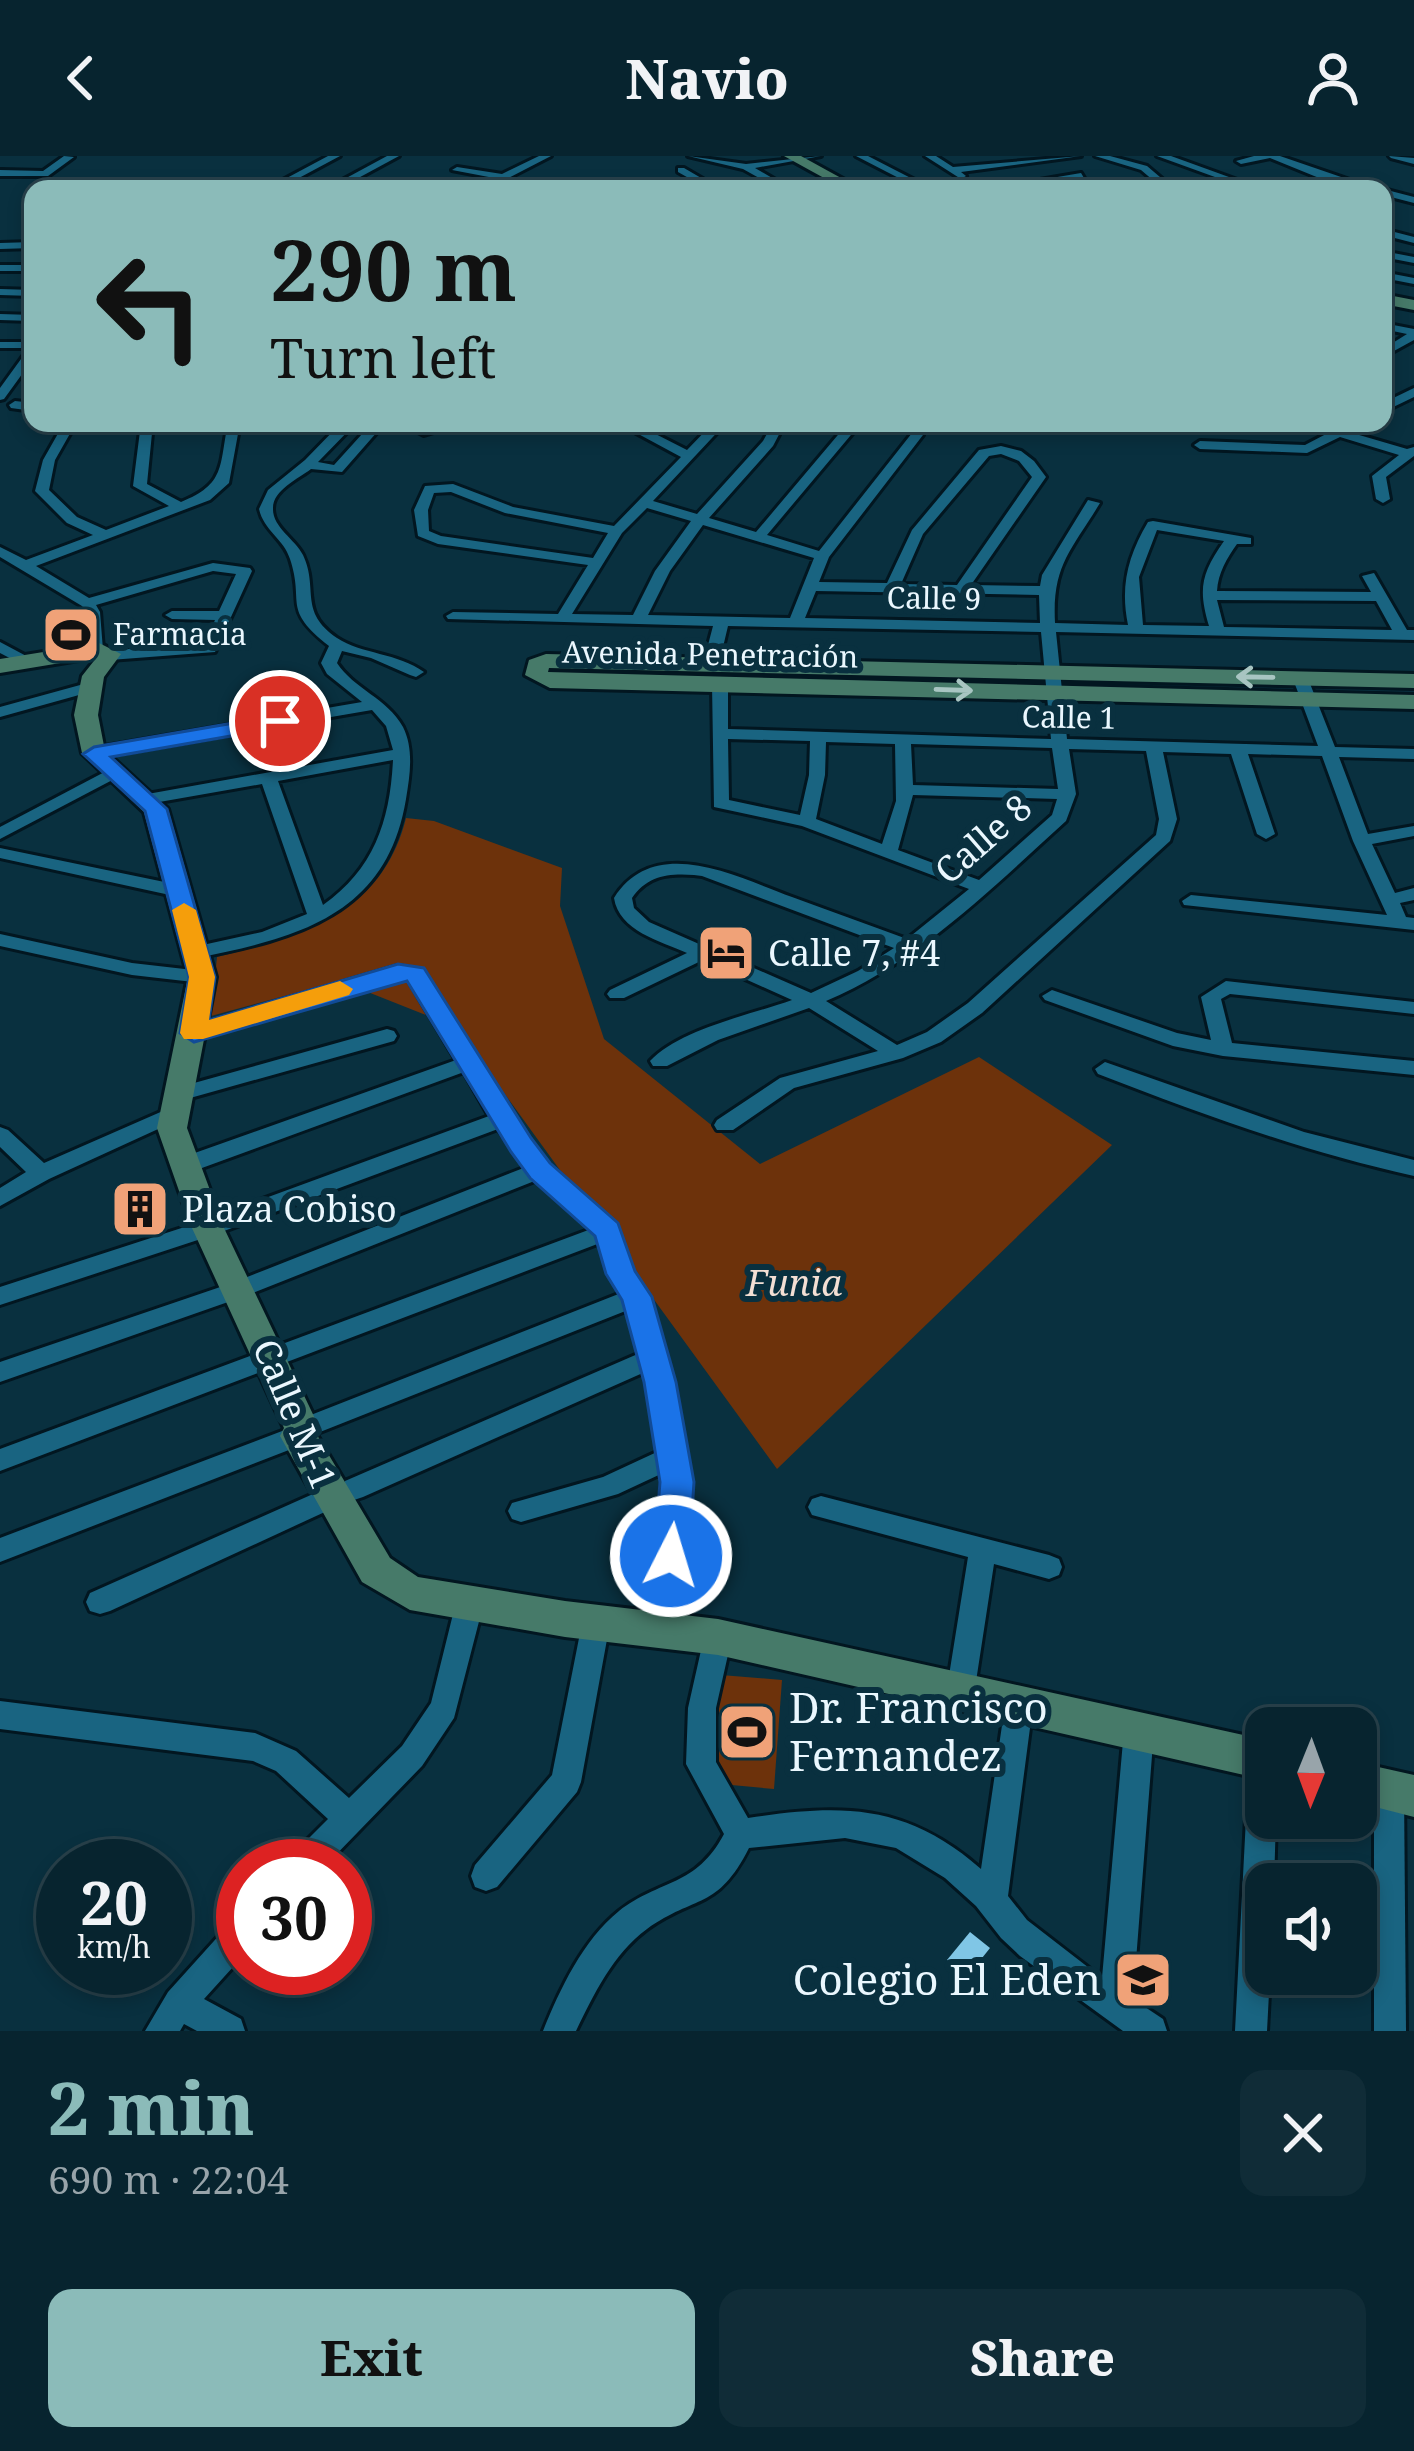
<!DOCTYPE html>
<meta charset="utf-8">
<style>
body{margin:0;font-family:"Noto Serif",serif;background:#102c37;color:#f1f3f6;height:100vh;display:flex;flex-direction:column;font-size:45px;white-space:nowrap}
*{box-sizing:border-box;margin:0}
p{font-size:39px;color:#98a4aa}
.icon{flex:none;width:66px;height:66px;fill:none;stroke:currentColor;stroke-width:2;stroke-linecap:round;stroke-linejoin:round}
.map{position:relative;height:1875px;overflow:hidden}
.panel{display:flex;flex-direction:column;background:#07242f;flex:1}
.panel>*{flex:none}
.hud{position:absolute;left:24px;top:24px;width:1368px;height:252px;border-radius:24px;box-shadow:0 6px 18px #0003,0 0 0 3px #28414b;background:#8bbbb9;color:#111;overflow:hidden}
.needle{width:78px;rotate:181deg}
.buttons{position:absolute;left:1245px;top:1551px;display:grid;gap:24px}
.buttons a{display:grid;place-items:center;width:132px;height:132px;border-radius:24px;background:#07242f;box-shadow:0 6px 18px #0003,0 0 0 3px #28414b;font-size:60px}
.speed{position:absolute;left:36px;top:1683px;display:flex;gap:24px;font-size:60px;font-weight:700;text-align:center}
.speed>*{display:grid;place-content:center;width:156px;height:156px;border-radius:50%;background:#07242f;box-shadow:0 6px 18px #0003,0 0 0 3px #28414b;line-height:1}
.speed small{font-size:30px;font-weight:400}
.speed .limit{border:18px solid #d22;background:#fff;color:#111}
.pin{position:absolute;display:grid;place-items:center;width:102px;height:102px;color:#fff;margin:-51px;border:6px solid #fff;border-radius:50%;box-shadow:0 3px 12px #0007}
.me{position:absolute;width:132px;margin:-66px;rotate:5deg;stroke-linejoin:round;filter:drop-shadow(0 0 9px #0008)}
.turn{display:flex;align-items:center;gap:42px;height:252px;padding:0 48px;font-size:54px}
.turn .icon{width:156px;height:156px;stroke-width:2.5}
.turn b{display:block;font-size:84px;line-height:102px}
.round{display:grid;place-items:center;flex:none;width:126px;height:126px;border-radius:24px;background:#102c37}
.head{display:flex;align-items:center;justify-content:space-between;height:204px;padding:0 48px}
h1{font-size:72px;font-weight:800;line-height:90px;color:#8bbbb9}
.action{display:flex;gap:24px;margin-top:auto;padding:24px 48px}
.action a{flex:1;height:138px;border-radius:24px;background:#8bbbb9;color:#111;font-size:48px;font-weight:800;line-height:138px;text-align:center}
.action a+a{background:#102c37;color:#f1f3f6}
header{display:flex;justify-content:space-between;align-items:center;height:156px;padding:0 48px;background:#07242f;font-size:54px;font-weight:800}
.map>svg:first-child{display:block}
</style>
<header><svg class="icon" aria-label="back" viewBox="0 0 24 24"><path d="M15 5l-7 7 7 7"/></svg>Navio<svg class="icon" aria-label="person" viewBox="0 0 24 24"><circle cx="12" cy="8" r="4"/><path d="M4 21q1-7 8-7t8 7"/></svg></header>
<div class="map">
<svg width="1414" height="1875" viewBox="0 0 1414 1875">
<rect width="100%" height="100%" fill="#09303f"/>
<g fill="#6d320b">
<path d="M406,662L434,665L562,712L560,750L604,883L760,1008L979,901L1112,989L777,1313L456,871L340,825L211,860L217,801C301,781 382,758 406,662Z"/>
<path d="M721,1519L782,1524L774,1633L710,1627Z"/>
</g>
<path fill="#80c6e6" d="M970,1776L990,1792L967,1821L947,1804Z"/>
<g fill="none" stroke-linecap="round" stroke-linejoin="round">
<defs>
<g id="street">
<path d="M64,0L74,1L48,20H0V14L43,15Z"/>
<path d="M328,0H340L284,30L289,33L270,31Z"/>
<path d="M387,0H399L338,33H326Z"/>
<path d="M539,0H551L487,33H475L494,22L452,14L457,11L502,18Z"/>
<path d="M688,0L746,8L821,0L755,12L791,33H779L743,13Z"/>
<path d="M856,0H868L932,33H920Z"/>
<path d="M925,0H936L953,11L1081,0L961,16L966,20L961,23Z"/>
<path d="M1095,0H1110L1147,10L1167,27L1188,33L1161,31L1141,14Z"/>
<path d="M1157,0H1171L1262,33H1248Z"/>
<path d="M1254,0H1280L1376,33H1360L1324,24L1270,2L1241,8L1236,5Z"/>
<path d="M1389,0L1414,2V8L1391,2Z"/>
<path d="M678,12H684L720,33H708L678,16Z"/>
<path d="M1081,17L1084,22L1011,33H986Z"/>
<path d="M1383,33L1414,41V47L1383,39Z"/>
<path d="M1383,73L1414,81V87L1383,79Z"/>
<path d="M33,86V92L0,93V87Z"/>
<path d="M1383,95L1414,101V107L1383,101Z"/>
<rect x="0" y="109" width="33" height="6"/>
<path d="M1383,116L1414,122V128L1383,122Z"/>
<path d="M0,133L33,134V140L0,139Z"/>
<path d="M0,158L33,159V165L0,164Z"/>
<path d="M1383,167L1414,173V184L1383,201V193L1407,178L1383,173Z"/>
<path d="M0,186H33V203L4,243L0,244V232L29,192H0Z"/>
<path d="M1414,232V241L1383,256V247Z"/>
<path d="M15,245L33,247V255L11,252L9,249Z"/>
<path d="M64,267H76L55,304L49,334L77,361L106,374L169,350L133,330L141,267H153L147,328L181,346C226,328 219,310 228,267H240L229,327L210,344L36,410L89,442L213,407L250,412L252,415L215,496L110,504L102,499L110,494L204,489L215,464L172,463L165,459L172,455H219L236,418L213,415L96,449L100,456L103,494L95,499L87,494L86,456L82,450L0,401V391L26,404L93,379L67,367L35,335L43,304Z"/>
<path d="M341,267H356L318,306L334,309L372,267H385L342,316L311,313C298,323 273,334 273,352C272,371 295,383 303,399C319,433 298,455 337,482C361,498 398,497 424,516L416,521L410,519L371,502L342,495L337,507C354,533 387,542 403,571C414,593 410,619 406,643C387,759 298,782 196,802L189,800L186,796L189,792L262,776L307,758L262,628L148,648L142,647V639L393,594L386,570L372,554L94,602L86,597L94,592L362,546L327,518L321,507L329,490C281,452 305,448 290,403C284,383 264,375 259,353L268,334L305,304ZM393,604C390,665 374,713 323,749L278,625Z"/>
<path d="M401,267H418L434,276L424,279Z"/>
<path d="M618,267H634L687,294L713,267H726L653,345L697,358L763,285L773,267H785L773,290L709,362L756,376L848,267H861L767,379L819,395L912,277L899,267H914L923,273V279L829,401L819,426L887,427L912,374L979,294L1001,290L1021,295L1034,305L1046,321L971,429L1040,430L1042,419L1088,344L1100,347C1071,395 1052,409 1055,467L1128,469C1120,430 1128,400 1148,366L1153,365L1251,382V388H1237C1227,402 1218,417 1217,435L1371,436L1362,420L1374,417L1407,474H1414V484L1056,476L1067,583L1318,590L1293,523L1301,518L1307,520L1335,591L1414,593V603L1339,601L1368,678L1414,670V680L1372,688L1395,737L1414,732V744L1400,747L1406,761L1414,762V774L1184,749L1182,745L1191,739L1387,759L1353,685L1322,600L1248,598L1275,678L1266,683L1257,678L1231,598L1163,596L1177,663L1170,685L982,857L941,886L903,902L794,932L733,974H717L714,969L717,964L780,922L878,895L809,852L718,884L667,910H653L650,905C680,873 750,859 792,844L703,804L624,842H610L607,838L610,834L687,797C660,785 619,775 614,742C655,677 737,721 792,741C830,755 869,769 907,783L969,733L802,670L714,651L712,528L720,523L728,528V573L1051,583L1041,476L728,470L719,508L711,513L703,508L713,470L448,463L446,460L453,456L558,458L588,409L438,388L418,380L414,354L425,330L453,328L513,351L614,370L681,301ZM1001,298L1019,305L1032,321L957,429L901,428L923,378L989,300ZM451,336L505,357L608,377L593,402L441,380L429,375L428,354L434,337ZM647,352L691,365L655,415L633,459L572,458L622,377ZM703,369L814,402L790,462L648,459L670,415ZM1157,374L1224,385C1201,418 1198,433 1209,470L1143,469L1139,421ZM816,435L1039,439L1040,467L805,462ZM1217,444L1376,445L1392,474L1224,471ZM728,583L810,585L809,619L800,659L729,644ZM826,586L895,588L896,645L882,688L816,663L825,619ZM911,588L1052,592L1058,633L913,629ZM1069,593L1146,595L1159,663L1156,679L968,847L927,876L897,889L826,845C920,805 992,732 1066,665L1076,638ZM913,639L1057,643L1052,659L979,724L898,694ZM694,719L702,720L894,792L858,815L811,837L649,766L634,752L632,742C647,720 668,717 694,719Z"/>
<path d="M1092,267H1105L1099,271Z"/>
<path d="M1303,267H1322L1337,272L1347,267H1362L1349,276L1407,293L1414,291V300L1386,321L1390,343L1383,347L1376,343L1372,320L1399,299L1340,281L1307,297L1200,293L1194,289L1200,285L1305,289L1328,277Z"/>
<path d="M0,486L30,502L33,505L25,510L0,497Z"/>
<path d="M91,526L97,528V534L0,561V551Z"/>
<path d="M114,611L122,616L120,620L0,683V671Z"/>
<path d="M0,692L179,729L188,735L179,741L0,702Z"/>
<path d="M0,778L132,807L202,815L212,821L202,827L132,819L0,790Z"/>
<path d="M398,810L422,814L510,958L548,1008L616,1069L632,1116L648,1141L672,1226L690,1326L675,1472L671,1481L661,1485L651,1481L647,1472L663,1317L618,1338L521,1366L512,1363L508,1355L512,1347L603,1321L659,1295L645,1216L363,1341L354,1344L345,1341L341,1333L345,1325L640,1197L628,1154L310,1280L307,1287L0,1406V1382L290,1272L293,1266L621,1137L609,1118L600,1087L0,1315V1293L591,1073L537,1024L248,1139L0,1226V1206L232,1127L526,1011L498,973L216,1078L0,1149V1131L200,1066L489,960L464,916L191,1016H175L172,1010L175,1004L456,904L408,823L399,822L194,884L184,877L187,872Z"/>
<path d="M1226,825L1414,846V858L1230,838L1221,843L1232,887L1414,905V919L1223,900L1173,890L1045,844L1042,840L1052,834L1177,877L1211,884L1201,841Z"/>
<path d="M387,873L394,875L397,880L394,885L176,946L165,939L169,934Z"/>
<path d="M1105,906L1304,976L1414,1004V1020C1305,996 1201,958 1098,918L1095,913Z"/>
<path d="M172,951L183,958L180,963L49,1023L0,1050V1032L26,1016L0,991V971L8,974L44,1007Z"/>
<path d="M331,1330L340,1333L344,1341L340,1349L110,1455L100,1458L90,1455L86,1446L90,1437Z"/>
<path d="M821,1340L1049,1399L1059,1403L1062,1411L1059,1419L1049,1423L994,1408L975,1532L971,1541L961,1545L951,1541L947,1532L968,1401L812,1359L808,1351L812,1343Z"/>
<path d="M469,1438L479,1441L483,1450L454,1562L422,1610L325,1710H288L292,1699L328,1663L276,1615L253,1605L0,1573V1545L255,1577L296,1595L349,1642L402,1590L431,1547L455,1450L459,1441Z"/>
<path d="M596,1455L606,1458L610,1467L581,1626L577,1636L497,1731L486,1735L475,1731L471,1720L475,1709L552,1619L582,1467L586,1458Z"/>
<path d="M718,1468L728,1472L732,1481L716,1552V1606L748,1662C841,1648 906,1647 981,1713L1005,1549L1009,1540L1019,1536L1029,1540L1033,1549L1008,1740L1027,1764L1102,1822L1124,1574L1129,1564L1139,1560L1149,1564L1154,1574L1133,1843L1163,1863L1167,1875H1123L1020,1800L1001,1782L976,1750L945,1722L896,1692L845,1682L749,1692C717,1755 696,1738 647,1773C613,1798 594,1838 576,1875H543C560,1833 583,1784 619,1755C660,1723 696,1731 724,1678L686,1608L688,1552L704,1481L708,1472Z"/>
<path d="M1264,1590L1266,1662H1276L1274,1728H1266V1818H1270L1267,1875H1235L1249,1604L1254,1594Z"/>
<path d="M1389,1620L1400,1624L1404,1634L1406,1875H1374V1634L1378,1624Z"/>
<path d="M243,1760V1800L204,1843L241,1863L245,1875H197L184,1868L180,1875H145L168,1836L232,1765Z"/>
</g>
<g id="secondary">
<path d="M784,0H801L861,33H844Z"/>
<path d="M1383,138L1414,144V154L1383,148Z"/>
<path d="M99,487L121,498L104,521L98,559L105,595L168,653L216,821L187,972L224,1072L320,1273L317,1279L390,1402L418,1421L565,1445L718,1463L1266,1584V1624L718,1499L565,1481L410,1454L362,1426L280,1280L284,1272L192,1072L157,972L188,821L144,656L82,597L74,559L82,520L97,501L0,517V503Z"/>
<path d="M546,498L1414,518V532L549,512L548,516L1414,539V553L550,532L525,519L529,504Z"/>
<path d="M1356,1606L1414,1619V1661L1356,1646Z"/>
</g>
</defs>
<use href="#street" stroke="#021620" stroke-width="6"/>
<use href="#secondary" stroke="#021620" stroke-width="6"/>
<use href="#street" fill="#196481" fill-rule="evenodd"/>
<use href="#secondary" fill="#467a69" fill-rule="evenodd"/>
</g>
<defs><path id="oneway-shaft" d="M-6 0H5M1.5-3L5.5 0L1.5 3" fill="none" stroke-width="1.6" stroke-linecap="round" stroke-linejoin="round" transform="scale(3)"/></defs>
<g stroke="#a8c5c2">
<use href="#oneway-shaft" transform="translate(1255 521) rotate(-179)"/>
<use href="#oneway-shaft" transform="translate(954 534) rotate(2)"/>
</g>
<path fill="#1a73e8" stroke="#114b97" stroke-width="3" d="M280,559L288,561V570L111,601L167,653L215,821L209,864L398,808L424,812L531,982L550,1007L618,1067L635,1115L652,1141L676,1226L694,1326L689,1400L683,1411L671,1415L659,1411L654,1400L660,1326L644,1226L622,1144L606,1118L595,1080L530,1022L511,996L407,825L194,886L180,877L189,821L145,655L83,598L94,591Z"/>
<path fill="#f59e0b" d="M184,747L196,754L215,821L209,864L340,825L353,833L349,839L203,883H184L180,877L189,821L172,754Z"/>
<defs>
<symbol id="stadium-square" viewBox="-11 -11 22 22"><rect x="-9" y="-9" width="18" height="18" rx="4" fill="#f0a278" stroke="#09303f"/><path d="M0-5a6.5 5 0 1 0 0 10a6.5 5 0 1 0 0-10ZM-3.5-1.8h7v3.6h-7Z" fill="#111"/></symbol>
<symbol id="hotel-square" viewBox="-11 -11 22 22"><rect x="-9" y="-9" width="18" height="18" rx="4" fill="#f0a278" stroke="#09303f"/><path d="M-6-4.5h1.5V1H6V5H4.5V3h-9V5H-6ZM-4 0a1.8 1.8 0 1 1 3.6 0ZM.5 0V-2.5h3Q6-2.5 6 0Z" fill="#111"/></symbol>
<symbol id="building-square" viewBox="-11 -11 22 22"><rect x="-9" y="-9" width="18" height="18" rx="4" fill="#f0a278" stroke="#09303f"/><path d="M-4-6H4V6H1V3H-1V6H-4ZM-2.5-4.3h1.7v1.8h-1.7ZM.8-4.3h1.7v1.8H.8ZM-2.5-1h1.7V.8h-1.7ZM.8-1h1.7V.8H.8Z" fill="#111"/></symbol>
<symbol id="school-square" viewBox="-11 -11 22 22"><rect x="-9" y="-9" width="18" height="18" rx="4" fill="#f0a278" stroke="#09303f"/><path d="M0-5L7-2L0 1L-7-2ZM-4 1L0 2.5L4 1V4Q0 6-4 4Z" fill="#111"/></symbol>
</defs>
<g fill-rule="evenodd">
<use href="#stadium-square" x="38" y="446" width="66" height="66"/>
<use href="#hotel-square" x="693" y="764" width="66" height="66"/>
<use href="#building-square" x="107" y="1020" width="66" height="66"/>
<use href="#stadium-square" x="714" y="1543" width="66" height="66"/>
<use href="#school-square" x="1110" y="1791" width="66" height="66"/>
</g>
<g text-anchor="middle" stroke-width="12" stroke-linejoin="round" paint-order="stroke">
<g font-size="30" fill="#eaf7fe" stroke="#09303f">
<text transform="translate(934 443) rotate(1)" y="10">Calle 9</text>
<text transform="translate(710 499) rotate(1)" y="10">Avenida Penetración</text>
<text transform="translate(1069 562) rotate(1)" y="10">Calle 1</text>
</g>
<g font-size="30" fill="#eaf7fe" stroke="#09303f" text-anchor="start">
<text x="113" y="489">Farmacia</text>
</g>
<g font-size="36" fill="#eaf7fe" stroke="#09303f">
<text transform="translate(983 683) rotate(-41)" y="13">Calle 8</text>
<text transform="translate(295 1258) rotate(67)" y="13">Calle M-1</text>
</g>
<g font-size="36" fill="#eaf7fe" stroke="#09303f" text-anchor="start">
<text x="768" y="810">Calle 7, #4</text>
<text x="182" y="1066">Plaza Cobiso</text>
</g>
<g font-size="36" font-style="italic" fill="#f3dfd4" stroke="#09303f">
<text x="794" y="1140">Funia</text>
</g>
<g font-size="42" fill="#eaf7fe" stroke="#09303f" text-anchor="start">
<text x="789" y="1567">Dr. Francisco<tspan x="789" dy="48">Fernandez</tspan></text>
<text x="1101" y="1839" text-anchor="end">Colegio El Eden</text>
</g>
</g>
</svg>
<div class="buttons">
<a><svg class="needle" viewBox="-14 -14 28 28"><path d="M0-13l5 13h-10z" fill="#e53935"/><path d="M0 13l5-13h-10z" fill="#98a4aa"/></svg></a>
<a><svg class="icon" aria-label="sound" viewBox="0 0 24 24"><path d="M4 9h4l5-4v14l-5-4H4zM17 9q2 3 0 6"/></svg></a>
</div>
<div class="speed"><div>20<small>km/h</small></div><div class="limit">30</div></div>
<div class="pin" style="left:280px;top:565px;background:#d93025"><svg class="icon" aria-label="arrive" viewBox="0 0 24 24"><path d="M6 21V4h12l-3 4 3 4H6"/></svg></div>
<svg class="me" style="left:671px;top:1400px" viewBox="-20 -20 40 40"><circle r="17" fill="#1a73e8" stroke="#fff" stroke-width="3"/><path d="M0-11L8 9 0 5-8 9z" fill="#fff"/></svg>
<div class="hud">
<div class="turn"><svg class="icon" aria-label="left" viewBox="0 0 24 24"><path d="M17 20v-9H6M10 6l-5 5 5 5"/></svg><div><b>290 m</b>Turn left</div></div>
</div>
</div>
<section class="panel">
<div class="head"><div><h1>2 min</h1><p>690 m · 22:04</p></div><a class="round"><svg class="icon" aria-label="close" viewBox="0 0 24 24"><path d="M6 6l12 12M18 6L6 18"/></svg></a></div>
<div class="action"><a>Exit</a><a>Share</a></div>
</section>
